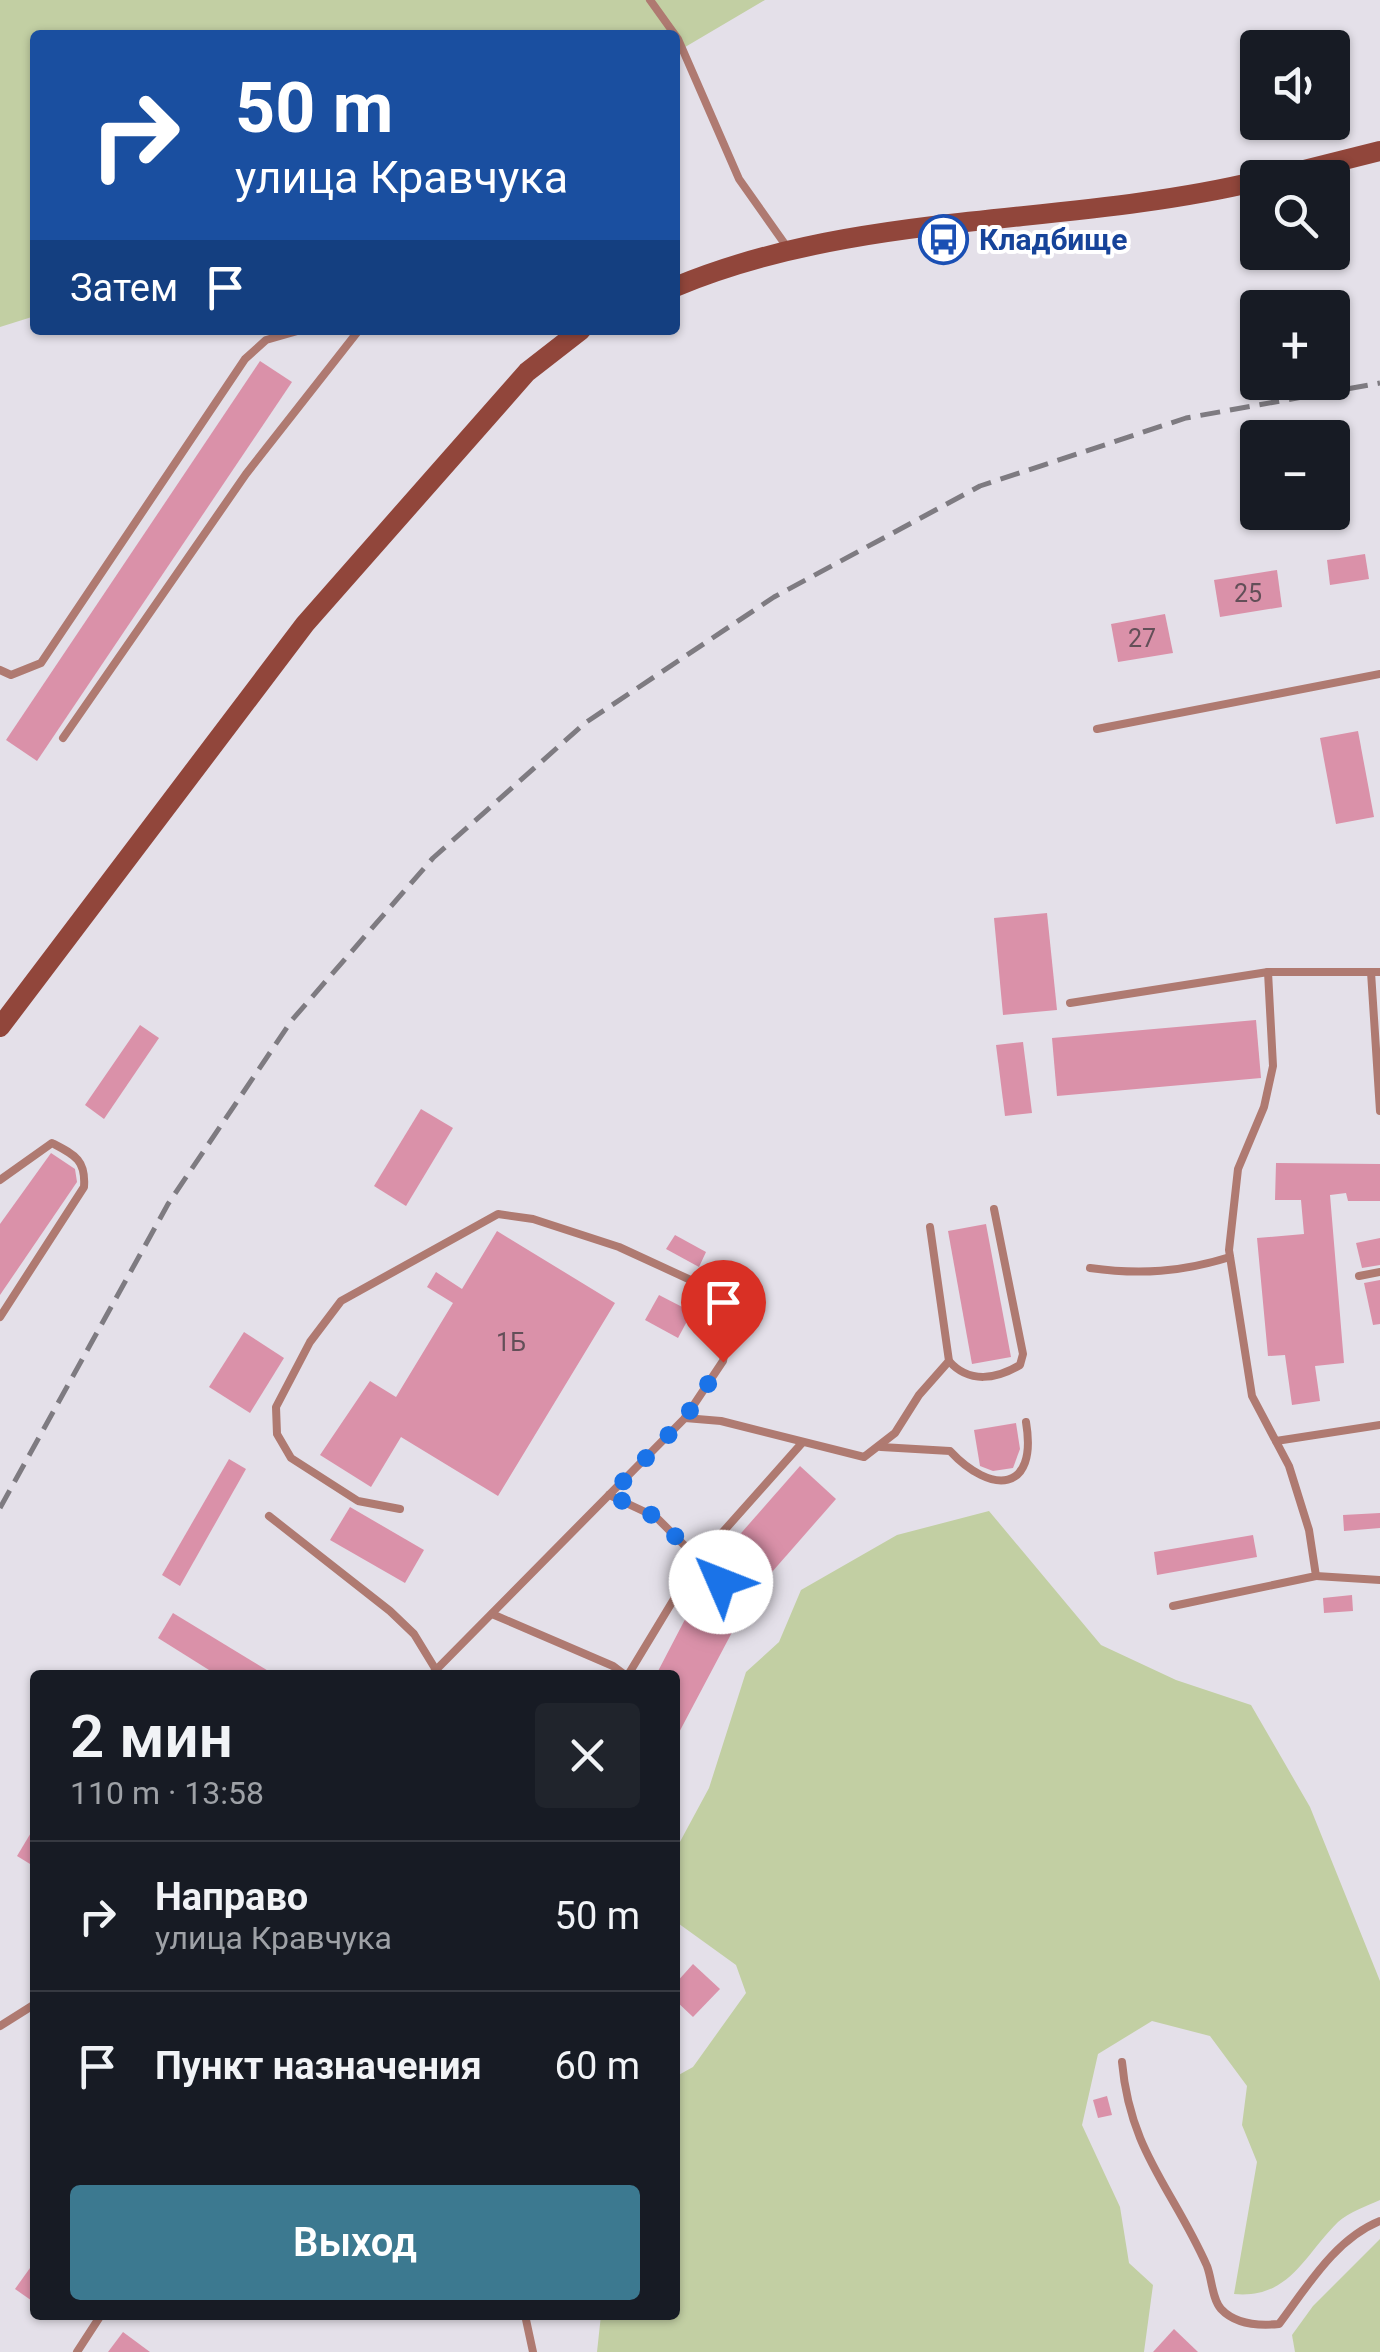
<!DOCTYPE html>
<html lang="ru">
<meta charset="utf-8">
<style>
body{margin:0;font-family:Roboto,sans-serif;background:#20242c;color:#f1f3f6;height:100vh;display:flex;flex-direction:column;font-size:38px;white-space:nowrap}
*{box-sizing:border-box;margin:0}
p{font-size:32px;color:#9ea1a6}
.icon{flex:none;width:55px;height:55px;fill:none;stroke:currentColor;stroke-width:2;stroke-linecap:round;stroke-linejoin:round}
.map{position:relative;flex:1;overflow:hidden}
.side{position:absolute;left:30px;top:1670px;width:650px;height:650px;display:flex;flex-direction:column;background:#171b24;border-radius:10px;box-shadow:0 2px 8px #0004}
.side>*{flex:none}
.guide{position:absolute;left:30px;top:30px;width:650px;height:305px;border-radius:10px;box-shadow:0 2px 8px #0004;background:#1a4fa0;color:#fff;overflow:hidden}
.buttons{position:absolute;left:1240px;top:30px;display:grid;gap:20px}
.buttons a{display:grid;place-items:center;width:110px;height:110px;border-radius:10px;background:#171b24;box-shadow:0 2px 8px #0004;font-size:50px}
.pin{position:absolute;display:grid;place-items:center;width:85px;height:85px;color:#fff;margin:-102px -42px;border-radius:50% 50% 50% 0;rotate:-45deg;box-shadow:0 0 10px #0007}
.pin .icon{rotate:45deg}
.me{position:absolute;width:110px;margin:-55px;rotate:314deg;stroke-linejoin:round;filter:drop-shadow(0 0 8px #0008)}
.turn{display:flex;align-items:center;gap:35px;height:210px;padding:0 40px;font-size:45px}
.turn .icon{width:130px;height:130px;stroke-width:2.5}
.turn b{display:block;font-size:70px;line-height:85px}
.then{display:flex;align-items:center;height:95px;padding:0 40px;background:#0003;gap:20px;font-size:38px}
.round{display:grid;place-items:center;flex:none;width:105px;height:105px;border-radius:10px;background:#20242c}
.summary{display:flex;align-items:center;justify-content:space-between;height:170px;padding:0 40px}
h1{font-size:60px;font-weight:600;line-height:75px}
.button{display:flex;gap:20px;margin-top:auto;padding:20px 40px}
.button a{flex:1;height:115px;border-radius:10px;background:#3c7990;color:#fff;font-size:40px;font-weight:600;line-height:115px;text-align:center}
ul{padding:0;list-style:none}
li{display:flex;align-items:center;gap:30px;height:150px;padding:0 40px;border-top:2px solid #363941}
li div{flex:1}
li b{display:block;font-size:38px}
li em{font-style:normal}
.map>svg:first-child{display:block}
</style>
<div class="map">
<svg width="1380" height="2352" viewBox="0 0 1380 2352">
<rect width="100%" height="100%" fill="#e4e0e9"/>
<g fill="#c2cfa3">
<path d="M0,0H765L675,53V35H35V316L0,327Z"/>
<path d="M989,1511L1101,1645L1176,1680L1251,1705L1310,1807L1380,1981V2200C1367,2206 1349,2212 1338,2222C1303,2257 1289,2299 1234,2294L1257,2162L1242,2125L1247,2086L1210,2036L1152,2021L1098,2054L1082,2125L1120,2207L1129,2263L1153,2285L1144,2352H597L601,2315H675V2077L693,2067L746,1993L736,1965L675,1921V1851L709,1788L746,1672L779,1642L801,1590L897,1535Z"/>
<path d="M1380,2239V2352H1295L1292,2335L1313,2306Z"/>
</g>
<g fill="#da91a9">
<path d="M260,361L292,382L37,761L6,740Z"/>
<path d="M1365,554L1369,579L1330,585L1327,560Z"/>
<path d="M1277,570L1282,607L1220,617L1214,580Z"/>
<path d="M1165,614L1173,653L1118,662L1111,624Z"/>
<path d="M1358,731L1374,817L1336,824L1320,738Z"/>
<path d="M1047,913L1057,1010L1003,1015L994,918Z"/>
<path d="M1256,1020L1261,1078L1057,1096L1052,1038Z"/>
<path d="M140,1025L159,1038L104,1119L85,1105Z"/>
<path d="M1023,1042L1032,1113L1005,1116L996,1045Z"/>
<path d="M421,1109L453,1128L406,1206L374,1186Z"/>
<path d="M51,1153L75,1169L77,1182L0,1295V1224Z"/>
<path d="M1276,1163L1380,1164V1201H1348L1346,1193L1330,1195L1344,1363L1315,1366L1320,1401L1292,1405L1285,1355L1268,1356L1257,1238L1304,1234L1301,1200H1275Z"/>
<path d="M986,1224L1011,1357L972,1364L948,1231Z"/>
<path d="M497,1231L615,1303L498,1496L401,1437L371,1487L320,1455L370,1381L396,1397L453,1303L427,1287L436,1272L462,1289Z"/>
<path d="M675,1235L706,1252L699,1267L666,1249Z"/>
<path d="M1380,1238V1265L1362,1268L1356,1243Z"/>
<path d="M1380,1280V1324L1373,1325L1364,1283Z"/>
<path d="M659,1295L692,1312L678,1338L645,1320Z"/>
<path d="M244,1332L284,1358L250,1413L209,1387Z"/>
<path d="M1016,1423L1020,1449L1013,1468L993,1471L980,1466L974,1430Z"/>
<path d="M229,1459L246,1469L180,1586L162,1575Z"/>
<path d="M800,1466L836,1499L765,1580L728,1548Z"/>
<path d="M350,1507L424,1550L405,1583L330,1540Z"/>
<path d="M1380,1513V1528L1344,1531L1343,1515Z"/>
<path d="M1253,1535L1257,1557L1157,1575L1154,1552Z"/>
<path d="M705,1581L747,1604L675,1740V1675H656Z"/>
<path d="M1352,1595L1353,1611L1324,1613L1323,1598Z"/>
<path d="M173,1613L275,1675H217L158,1638Z"/>
<path d="M35,1826V1867L17,1856Z"/>
<path d="M693,1964L720,1989L693,2017L675,2000V1984Z"/>
<path d="M1107,2096L1112,2115L1098,2118L1093,2100Z"/>
<path d="M35,2261V2303L15,2289Z"/>
<path d="M1174,2329L1198,2352H1153Z"/>
<path d="M123,2332L150,2352H108Z"/>
</g>
<g fill="none" stroke-linecap="round" stroke-linejoin="round">
<g stroke="#af7a71" stroke-width="8">
<path d="M650,0L678,39L739,179L787,247"/>
<path d="M0,670L11,675L41,663L245,359L266,340L301,330"/>
<path d="M1097,729L1380,674"/>
<path d="M63,738L246,474L359,330"/>
<path d="M1371,972L1380,1111"/>
<path d="M1070,1003L1268,972H1380"/>
<path d="M0,1180L52,1143C75,1155 86,1160 84,1187L0,1317"/>
<path d="M1090,1268C1140,1275 1182,1272 1230,1257"/>
<path d="M1359,1276L1380,1272"/>
<path d="M949,1361C969,1384 997,1379 1020,1365L1023,1354L994,1209"/>
<path d="M685,1418L721,1421L864,1457L895,1433L919,1395L949,1361L930,1227"/>
<path d="M1276,1441L1380,1425"/>
<path d="M881,1447L950,1451C991,1495 1038,1493 1026,1422"/>
<path d="M609,1495L656,1517L721,1582"/>
<path d="M400,1509L358,1501L291,1458L277,1434L276,1407L310,1342L341,1301L498,1214L533,1219L619,1247L708,1288L718,1297L729,1331L723,1361L685,1418L431,1675"/>
<path d="M269,1516L390,1611L414,1634L436,1670"/>
<path d="M1316,1576L1380,1580"/>
<path d="M1173,1606L1316,1576L1309,1530L1289,1466L1252,1396L1229,1250L1238,1169L1264,1107L1273,1066L1268,972"/>
<path d="M492,1614L613,1666L625,1675"/>
<path d="M628,1675L697,1561L802,1443"/>
<path d="M0,2026L35,2004"/>
<path d="M1122,2062C1130,2152 1173,2189 1207,2266C1212,2279 1212,2299 1221,2309C1236,2325 1259,2326 1279,2324C1307,2287 1335,2239 1380,2221"/>
<path d="M525,2315L533,2352"/>
<path d="M77,2352L101,2315"/>
</g>
<g stroke="#91463b" stroke-width="20">
<path d="M1272,178L1380,151"/>
<path d="M675,287C859,210 1066,227 1258,181"/>
<path d="M0,1027L305,624L527,372L581,330"/>
</g>
<path stroke="#7e7b81" stroke-width="5" stroke-dasharray="20 10" stroke-linecap="butt" d="M0,1508L168,1204L292,1020L433,858L585,723L774,597L980,486L1186,418L1380,383"/>
</g>
<g fill="none" stroke-linecap="round" stroke-linejoin="round">
<path stroke="#1a73e8" stroke-width="18" stroke-dasharray="0 32.4" d="M721,1582L656,1517L610,1495L685,1418L723,1362"/>
</g>
<defs>
<symbol id="bus-ring" viewBox="-11 -11 22 22"><circle r="9.5" fill="#fff" stroke="#1a4fb4" stroke-width="1.5"/><path d="M-5-6H5V4H4V6H2V4H-2V6H-4V4H-5ZM-3.5-4V0h7V-4ZM-3.5 1.2v1.5H-2V1.2ZM2 1.2v1.5H3.5V1.2Z" fill="#1a4fb4"/></symbol>
</defs>
<g fill-rule="evenodd">
<use href="#bus-ring" x="916" y="212" width="55" height="55"/>
</g>
<g text-anchor="middle" stroke-width="8" stroke-linejoin="round" paint-order="stroke">
<g font-size="25" fill="#634f58">
<text x="1248" y="602">25</text>
<text x="1142" y="647">27</text>
<text x="511" y="1351">1Б</text>
</g>
<g font-size="30" font-weight="bold" fill="#164399" stroke="#fff" text-anchor="start">
<text x="979" y="250">Кладбище</text>
</g>
</g>
</svg>
<div class="buttons">
<a><svg class="icon" aria-label="sound" viewBox="0 0 24 24"><path d="M4 9h4l5-4v14l-5-4H4zM17 9q2 3 0 6"/></svg></a>
<a><svg class="icon" aria-label="search" viewBox="0 0 24 24"><circle cx="10" cy="10" r="6"/><path d="M15 15l6 6"/></svg></a>
<a>+</a>
<a>−</a>
</div>
<div class="pin" style="left:723px;top:1362px;background:#d93025"><svg class="icon" aria-label="arrive" viewBox="0 0 24 24"><path d="M6 21V4h12l-3 4 3 4H6"/></svg></div>
<svg class="me" style="left:721px;top:1582px" viewBox="-20 -20 40 40"><circle r="19" fill="#fff"/><path d="M0-13L10 11 0 6-10 11z" fill="#1a73e8"/></svg>
<div class="guide">
<div class="turn"><svg class="icon" aria-label="right" viewBox="0 0 24 24"><path d="M7 20v-9h11M14 6l5 5-5 5"/></svg><div><b>50 m</b>улица Кравчука</div></div>
<div class="then">Затем<svg class="icon" aria-label="arrive" viewBox="0 0 24 24"><path d="M6 21V4h12l-3 4 3 4H6"/></svg></div>
</div>
<section class="side">
<div class="summary"><div><h1>2 мин</h1><p>110 m · 13:58</p></div><a class="round"><svg class="icon" aria-label="close" viewBox="0 0 24 24"><path d="M6 6l12 12M18 6L6 18"/></svg></a></div>
<ul>
<li><svg class="icon" aria-label="right" viewBox="0 0 24 24"><path d="M7 20v-9h11M14 6l5 5-5 5"/></svg><div><b>Направо</b><p>улица Кравчука</p></div><em>50 m</em></li>
<li><svg class="icon" aria-label="arrive" viewBox="0 0 24 24"><path d="M6 21V4h12l-3 4 3 4H6"/></svg><div><b>Пункт назначения</b></div><em>60 m</em></li>
</ul>
<div class="button"><a>Выход</a></div>
</section>
</div>
